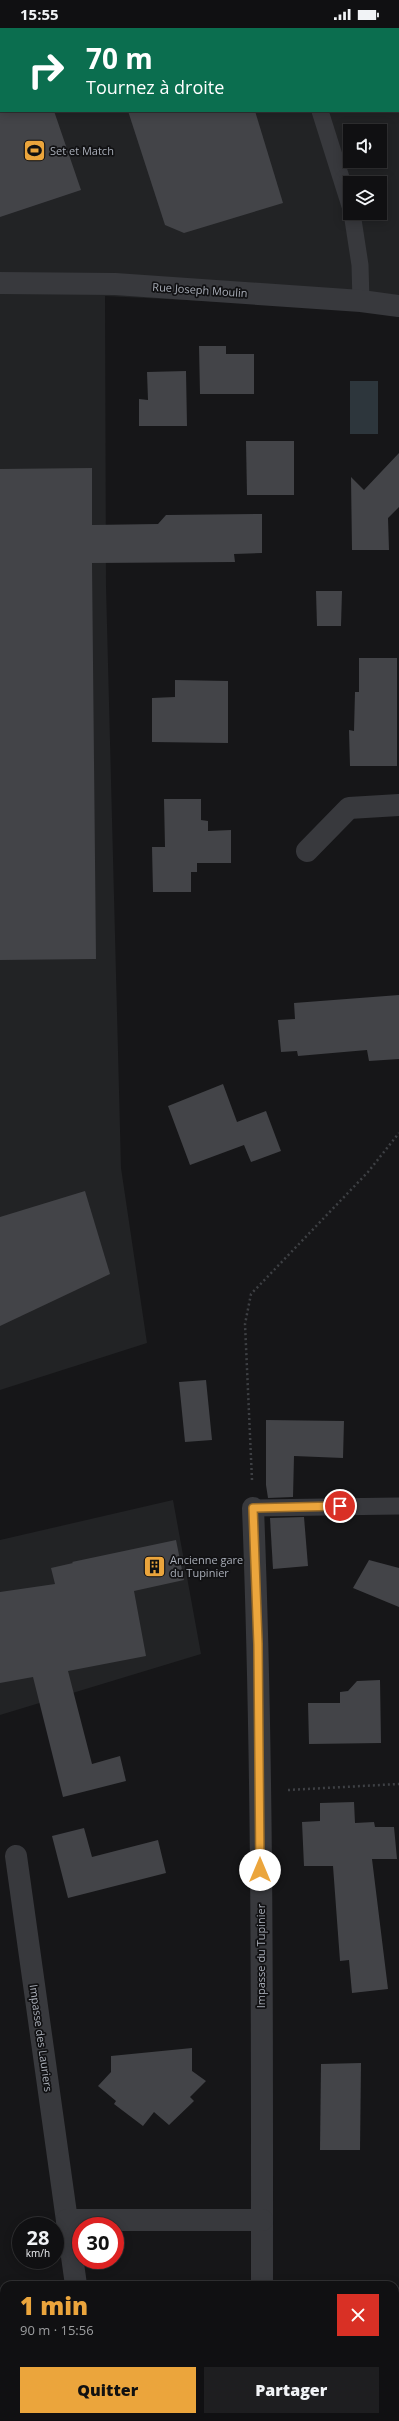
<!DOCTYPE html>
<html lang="fr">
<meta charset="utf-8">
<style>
body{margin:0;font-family:"Open Sans",sans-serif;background:#1e1e20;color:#f1f3f6;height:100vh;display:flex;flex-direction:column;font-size:15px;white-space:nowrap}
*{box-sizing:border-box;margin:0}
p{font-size:13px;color:#9c9d9f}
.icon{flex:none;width:22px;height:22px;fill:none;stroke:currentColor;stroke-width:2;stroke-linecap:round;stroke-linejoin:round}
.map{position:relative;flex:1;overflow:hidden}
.panel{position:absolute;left:0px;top:2253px;width:399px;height:140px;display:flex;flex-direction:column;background:#101012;border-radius:12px 12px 0 0;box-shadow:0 2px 10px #0003,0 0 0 1px #303032}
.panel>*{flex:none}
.top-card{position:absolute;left:0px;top:0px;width:399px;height:84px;box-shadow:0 2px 10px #0003,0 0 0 1px #303032;background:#0b6e4f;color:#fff;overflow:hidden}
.buttons{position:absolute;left:343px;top:96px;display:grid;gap:8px}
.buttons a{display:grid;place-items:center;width:44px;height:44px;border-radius:0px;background:#101012;box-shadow:0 2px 10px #0003,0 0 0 1px #303032;font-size:20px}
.speed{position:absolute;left:12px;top:2189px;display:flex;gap:8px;font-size:20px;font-weight:700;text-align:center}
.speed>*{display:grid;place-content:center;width:52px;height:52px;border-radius:50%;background:#101012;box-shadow:0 2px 10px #0003,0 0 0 1px #303032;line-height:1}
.speed small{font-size:10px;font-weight:400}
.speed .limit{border:6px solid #d22;background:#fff;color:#111}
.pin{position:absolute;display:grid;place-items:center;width:34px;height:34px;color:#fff;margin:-17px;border:2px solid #fff;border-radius:50%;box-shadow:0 1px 4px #0007}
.me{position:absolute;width:44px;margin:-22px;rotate:0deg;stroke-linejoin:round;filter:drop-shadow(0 0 3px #0008)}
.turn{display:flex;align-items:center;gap:14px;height:84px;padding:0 20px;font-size:18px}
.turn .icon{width:52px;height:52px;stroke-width:2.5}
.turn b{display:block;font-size:28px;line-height:34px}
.round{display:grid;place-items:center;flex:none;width:42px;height:42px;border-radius:0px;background:#1e1e20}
.headline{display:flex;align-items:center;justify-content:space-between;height:68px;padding:0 20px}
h1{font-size:24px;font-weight:800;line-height:30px;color:#eba53c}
.primary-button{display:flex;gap:8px;margin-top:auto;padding:8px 20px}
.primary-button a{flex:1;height:46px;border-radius:0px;background:#eba53c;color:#111;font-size:16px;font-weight:800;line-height:46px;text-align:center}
.primary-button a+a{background:#1e1e20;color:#f1f3f6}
.status{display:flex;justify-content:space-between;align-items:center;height:28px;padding:0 20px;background:#101012;direction:ltr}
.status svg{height:11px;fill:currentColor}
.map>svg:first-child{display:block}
</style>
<div class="status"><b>15:55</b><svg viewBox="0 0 49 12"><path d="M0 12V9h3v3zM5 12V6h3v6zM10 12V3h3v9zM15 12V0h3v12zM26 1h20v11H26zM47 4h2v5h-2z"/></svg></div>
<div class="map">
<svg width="399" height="2393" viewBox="0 0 399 2393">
<rect width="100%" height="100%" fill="#161618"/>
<g fill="#222325" fill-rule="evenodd">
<path d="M0,0H398L399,3V285L329,279L105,268L106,558L121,1140L147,1315L0,1362ZM1,1H398V83H1ZM350,103H380V133H350ZM350,155H380V185H350Z"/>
<path d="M173,1472L201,1626L0,1687V1512Z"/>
</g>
<rect fill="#2d363c" x="350" y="353" width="28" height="53"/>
<g fill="#434448">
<path d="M0,83H54L81,162L0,189Z"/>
<path d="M128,83H255L283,175L184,205L165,197Z"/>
<path d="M199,318H226V326H254V366H200Z"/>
<path d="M186,343L187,398H139V371L148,372L147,344Z"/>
<path d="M246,413H294V467H247Z"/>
<path d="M399,425V479L388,490L389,522H352L351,449L364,462Z"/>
<path d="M92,440V497L158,496L166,487L262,486V525L234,526L235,534L92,535L96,931L0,932V441Z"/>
<path d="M316,563H342L341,598H317Z"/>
<path d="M359,630H397V738H350L349,702L354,703L355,664H359Z"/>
<path d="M175,652L228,653V715L152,714V670L175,669Z"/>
<path d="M164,771H201V792L208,793V803L231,802V835H197V844H191V864H153L152,819H165Z"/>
<path d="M399,967V1031L369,1033L367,1022L298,1028L297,1023L281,1024L278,992L295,991L294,975Z"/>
<path d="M223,1056L237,1094L266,1083L281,1123L251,1134L244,1117L190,1137L168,1078Z"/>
<path d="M85,1163L110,1246L0,1298V1189Z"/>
<path d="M206,1352L212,1412L185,1414L179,1354Z"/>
<path d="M266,1392L344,1393L343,1430L294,1428L293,1469L268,1470L266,1457Z"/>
<path d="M304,1489L308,1538L273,1541L270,1490Z"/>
<path d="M176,1512L184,1552L134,1563L146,1628L68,1643L92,1736L120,1728L126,1753L63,1769L33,1649L0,1655V1564L55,1556L51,1540L73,1535L72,1534Z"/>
<path d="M369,1532L399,1540V1579L353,1560Z"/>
<path d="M380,1652L381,1715L309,1716L308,1675H340V1664L348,1663L357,1653Z"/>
<path d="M354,1774L355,1795L374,1794L375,1799H394L397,1831H372L388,1961L352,1965L349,1932L340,1933L333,1838H304L302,1794L320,1793V1775Z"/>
<path d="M84,1800L92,1829L158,1812L166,1845L68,1870L52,1808Z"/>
<path d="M192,2020V2043L206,2053L190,2069L194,2073L169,2097L154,2084L143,2098L114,2076L116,2073L98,2058L111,2044V2028Z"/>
<path d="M361,2035L360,2122H320L321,2036Z"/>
</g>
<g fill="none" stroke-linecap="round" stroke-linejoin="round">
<g stroke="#3e4044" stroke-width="2.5" stroke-dasharray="2 3" stroke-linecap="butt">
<path d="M252,1452L245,1296L251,1266L368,1144L399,1105"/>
<path d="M288,1762L399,1756"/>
</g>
<g stroke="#38393d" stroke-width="17">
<path d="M320,83L350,178"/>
<path d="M352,185L360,237L361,273"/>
<path d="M253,1480L399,1478"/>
</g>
<g stroke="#38393d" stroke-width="22">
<path d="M0,255L115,256L361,273L399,278"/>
<path d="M307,823L349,780L399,777"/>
<path d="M253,1480C263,1739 262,1998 262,2257"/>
<path d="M16,1828L76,2257"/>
<path d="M67,2192H262"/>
<path d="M262,2389V2393"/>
</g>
</g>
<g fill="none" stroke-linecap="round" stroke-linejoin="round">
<defs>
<path id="route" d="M260,1842L258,1616L253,1480L340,1478"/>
</defs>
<use href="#route" stroke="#996b27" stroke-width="10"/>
<use href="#route" stroke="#eba53c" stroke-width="7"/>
</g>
<defs>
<symbol id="stadium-square" viewBox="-11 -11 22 22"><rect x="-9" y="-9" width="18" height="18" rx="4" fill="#eba53c" stroke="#111113"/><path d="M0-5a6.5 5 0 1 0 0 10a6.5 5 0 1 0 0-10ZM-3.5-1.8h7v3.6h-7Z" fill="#111"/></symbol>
<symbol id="building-square" viewBox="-11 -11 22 22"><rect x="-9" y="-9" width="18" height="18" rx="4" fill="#eba53c" stroke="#111113"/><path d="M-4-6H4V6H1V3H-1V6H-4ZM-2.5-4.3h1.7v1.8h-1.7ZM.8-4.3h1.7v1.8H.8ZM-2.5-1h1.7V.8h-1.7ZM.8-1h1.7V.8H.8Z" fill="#111"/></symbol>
</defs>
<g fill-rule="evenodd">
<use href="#stadium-square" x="22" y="110" width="25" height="25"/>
<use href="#building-square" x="142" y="1526" width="25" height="25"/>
</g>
<g text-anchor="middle" stroke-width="3.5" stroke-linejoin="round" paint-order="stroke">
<g font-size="11" fill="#a9aeb8" stroke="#111113" text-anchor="start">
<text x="50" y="127">Set et Match</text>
<text x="170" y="1536">Ancienne gare<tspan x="170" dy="13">du Tupinier</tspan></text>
</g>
<g font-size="11" fill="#a9aeb8" stroke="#111113">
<text transform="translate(200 262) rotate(4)" y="4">Rue Joseph Moulin</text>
<text transform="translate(261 1928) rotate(-90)" y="4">Impasse du Tupinier</text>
<text transform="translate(41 2010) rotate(82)" y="4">Impasse des Lauriers</text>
</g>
</g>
</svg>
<div class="buttons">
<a><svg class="icon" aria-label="sound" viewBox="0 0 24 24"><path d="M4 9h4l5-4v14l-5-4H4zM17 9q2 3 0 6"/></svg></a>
<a><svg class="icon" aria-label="layers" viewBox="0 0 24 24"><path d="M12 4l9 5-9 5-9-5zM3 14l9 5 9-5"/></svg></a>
</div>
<div class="speed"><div>28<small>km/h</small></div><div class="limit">30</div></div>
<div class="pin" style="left:340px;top:1478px;background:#d93025"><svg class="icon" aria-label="arrive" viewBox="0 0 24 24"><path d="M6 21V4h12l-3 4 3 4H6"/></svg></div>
<svg class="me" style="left:260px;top:1842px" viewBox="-20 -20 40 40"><circle r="19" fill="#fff"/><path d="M0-13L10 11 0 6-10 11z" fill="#eba53c"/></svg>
<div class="top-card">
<div class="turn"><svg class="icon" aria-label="right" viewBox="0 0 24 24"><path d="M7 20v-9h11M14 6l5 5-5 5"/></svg><div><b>70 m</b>Tournez à droite</div></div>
</div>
<section class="panel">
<div class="headline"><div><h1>1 min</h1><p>90 m · 15:56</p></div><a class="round" style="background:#d93025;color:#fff"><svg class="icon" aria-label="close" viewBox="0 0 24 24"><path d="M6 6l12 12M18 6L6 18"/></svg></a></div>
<div class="primary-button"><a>Quitter</a><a>Partager</a></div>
</section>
</div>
